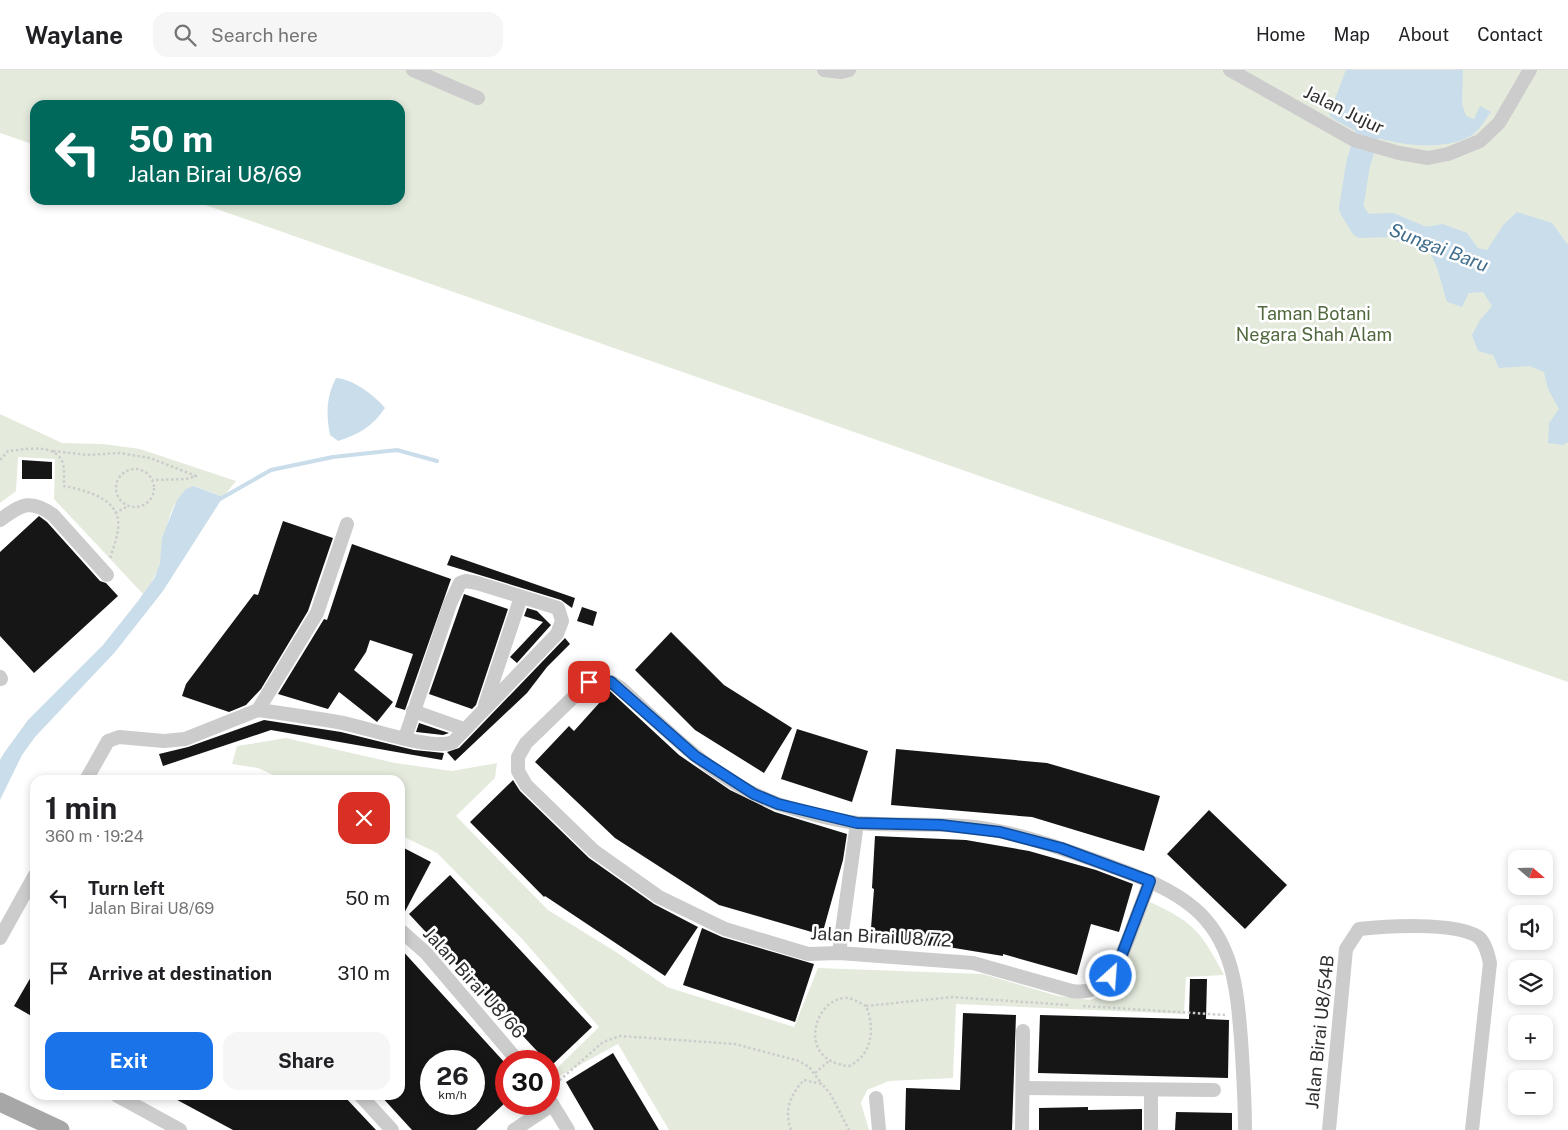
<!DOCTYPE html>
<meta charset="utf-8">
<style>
body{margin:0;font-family:"Public Sans",sans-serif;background:#f6f6f6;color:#202124;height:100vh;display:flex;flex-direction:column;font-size:19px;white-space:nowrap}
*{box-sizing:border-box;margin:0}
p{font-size:16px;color:#757577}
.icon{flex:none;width:28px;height:28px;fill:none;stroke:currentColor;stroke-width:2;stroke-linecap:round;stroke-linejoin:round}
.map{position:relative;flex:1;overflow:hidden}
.sheet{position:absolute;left:30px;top:705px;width:375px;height:325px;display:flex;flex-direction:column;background:#fff;border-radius:15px;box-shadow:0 2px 8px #0003}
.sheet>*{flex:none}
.guide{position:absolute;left:30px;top:30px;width:375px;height:105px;border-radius:15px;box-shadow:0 2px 8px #0003;background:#00695c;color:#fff;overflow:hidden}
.needle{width:32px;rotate:110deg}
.tools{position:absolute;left:1508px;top:780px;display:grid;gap:10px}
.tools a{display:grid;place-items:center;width:45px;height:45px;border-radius:10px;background:#fff;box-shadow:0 2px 8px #0003;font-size:25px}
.speed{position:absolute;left:420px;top:980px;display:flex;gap:10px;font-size:25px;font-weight:700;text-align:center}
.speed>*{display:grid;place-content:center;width:65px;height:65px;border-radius:50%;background:#fff;box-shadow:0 2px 8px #0003;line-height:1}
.speed small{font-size:12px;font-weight:400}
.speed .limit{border:8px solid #d22;background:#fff;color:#111}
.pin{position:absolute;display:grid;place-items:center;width:42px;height:42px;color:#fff;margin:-21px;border-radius:10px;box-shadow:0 2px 8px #0006}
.me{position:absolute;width:55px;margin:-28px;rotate:26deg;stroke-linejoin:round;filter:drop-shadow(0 0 4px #0008)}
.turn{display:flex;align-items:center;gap:18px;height:105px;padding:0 15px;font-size:22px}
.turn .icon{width:65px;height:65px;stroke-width:2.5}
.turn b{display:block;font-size:35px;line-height:42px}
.round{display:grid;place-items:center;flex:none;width:52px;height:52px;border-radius:15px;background:#f6f6f6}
.summary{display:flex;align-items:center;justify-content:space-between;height:85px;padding:0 15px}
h1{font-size:30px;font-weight:700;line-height:38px}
.action{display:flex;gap:10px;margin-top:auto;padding:10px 15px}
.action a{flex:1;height:58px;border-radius:15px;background:#1a73e8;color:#fff;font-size:20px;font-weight:700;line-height:58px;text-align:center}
.action a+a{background:#f6f6f6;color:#202124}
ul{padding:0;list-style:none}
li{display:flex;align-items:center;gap:15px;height:75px;padding:0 15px}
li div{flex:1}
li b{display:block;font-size:19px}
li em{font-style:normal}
header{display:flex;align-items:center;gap:30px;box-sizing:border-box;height:70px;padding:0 25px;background:#fff;border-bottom:1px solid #e0e0e0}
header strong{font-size:24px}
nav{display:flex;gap:28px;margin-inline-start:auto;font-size:18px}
.search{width:350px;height:45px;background:#f6f6f6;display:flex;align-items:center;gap:12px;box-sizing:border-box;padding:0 18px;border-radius:15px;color:#757577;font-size:19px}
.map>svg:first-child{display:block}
</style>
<header>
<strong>Waylane</strong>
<div class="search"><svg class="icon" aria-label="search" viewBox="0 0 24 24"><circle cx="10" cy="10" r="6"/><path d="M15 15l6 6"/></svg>Search here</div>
<nav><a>Home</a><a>Map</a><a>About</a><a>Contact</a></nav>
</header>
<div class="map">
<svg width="1568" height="1060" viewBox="0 0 1568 1060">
<rect width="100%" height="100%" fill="#fff"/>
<g fill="#e4ebdd">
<path d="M0,0H1568V612L191,130H400V35H35V75L0,63Z"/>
<path d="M0,344L62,373L103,374L140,379L236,411L223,427L195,416C166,427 166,468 160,493C157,505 150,514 143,524L54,429L55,389L18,387L16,421L0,433Z"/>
<path d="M286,668L395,693L452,701L497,693L495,708L456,746L548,840L616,882L667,917L794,957L818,898L983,904L1058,926L1090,930L1105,924L1115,915L1150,832C1194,852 1202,863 1224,905L1186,907L1184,944L956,934L953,1008L889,1011L867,1020L861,1033L869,1060H669L618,974L556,1008L553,1002L599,957L523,870L437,783L400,765V710H284L258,698L232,694L237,676Z"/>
</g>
<g fill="#caddea">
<path d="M1346,0H1463L1462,34L1466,46L1474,49L1480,36L1491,42C1486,48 1482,56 1477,61C1446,90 1357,70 1329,45Z"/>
<path d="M1517,142L1552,153L1568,175V372L1563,375L1548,373L1549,353L1559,339L1548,319L1544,302L1530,296L1499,298L1493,285L1478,281L1472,265L1480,250L1492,236L1483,222L1469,223L1462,237L1447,232C1441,215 1437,182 1419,173C1406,166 1402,174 1388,161L1396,147L1406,149L1424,157L1443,154L1467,163L1478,178L1487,180L1504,154Z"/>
<path d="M336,308C353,309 374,325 385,338C373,356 358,365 338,371L330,365C326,344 326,327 336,308Z"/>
<path d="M194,416L223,427L163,521L115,582L35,667L22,685L0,730V690L4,683L28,650L103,575L138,531L155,507L160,493L162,468L177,430L186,419Z"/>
</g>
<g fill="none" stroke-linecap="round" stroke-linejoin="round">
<path stroke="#caddea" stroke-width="4" d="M220,429L271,400L333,387L397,380L437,391"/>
<path stroke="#caddea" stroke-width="24" d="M1387,39L1367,64L1358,95L1351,138L1362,156L1391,155L1422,168"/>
</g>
<g fill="#161616" fill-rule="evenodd">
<path d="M22,390L52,392V409H22Z"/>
<path d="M39,446L47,452L100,511L106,513L118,526L34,603L0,566V482Z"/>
<path d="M283,451L333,468L308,541L261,619L246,635L229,642L182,626L186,614L254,524L258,525Z"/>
<path d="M352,474L451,509L405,640L395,637L413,584L370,570L366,582L354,600L393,632L377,652L339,622L328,639L278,624L324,549L327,550Z"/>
<path d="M451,485L575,528L572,538L561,530L447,495Z"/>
<path d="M464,524L508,539L476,635L472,639L429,624Z"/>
<path d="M582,537L597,542L593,556L577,551Z"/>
<path d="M527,538L537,541L551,555L517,593L510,587L543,552L524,546Z"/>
<path d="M671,562L724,615L792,658L764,703L695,660L635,600Z"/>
<path d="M565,568L570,574L547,597L527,623L455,691L447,682L459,678Z"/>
<path d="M610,621L679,685L730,720L775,742L847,764L843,790L822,865L719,835L615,768L535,692L569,656L574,661Z"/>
<path d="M264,650L341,662L414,680L444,683L442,690L271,660L163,696L159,684L188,677Z"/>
<path d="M419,653L449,663L443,665L416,662Z"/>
<path d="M797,659L868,681L852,732L781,709Z"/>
<path d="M896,679L1047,693L1160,726L1144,781L1032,747L891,735Z"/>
<path d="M513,710L520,721L589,788L654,834L698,857L665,906L545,826L544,827L470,752Z"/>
<path d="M1209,740L1287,815L1245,859L1167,784Z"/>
<path d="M875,766L966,770L1029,781L1096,800L1133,814L1119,862L1091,854L1077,905L1003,884V886L948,877L870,871L874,819L872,818Z"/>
<path d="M400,776L431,792L400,851Z"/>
<path d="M450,805L592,957L551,996L409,844Z"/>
<path d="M702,858L722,867L814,894L795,952L683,915Z"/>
<path d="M400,878L506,994V1032L476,1060H412L380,1025H400ZM431,991H474V1034H431Z"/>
<path d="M35,900V948L14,936Z"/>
<path d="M1190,909H1207L1206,949L1229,950L1228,1008L1038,1003L1040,945L1189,949Z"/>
<path d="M963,943L1016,945L1012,1060H905L906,1018L960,1020Z"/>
<path d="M613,983L659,1060H594L566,1012Z"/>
<path d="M168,1025H343L376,1060H233Z"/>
<path d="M1088,1037V1040L1142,1039V1060H1039V1038Z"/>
<path d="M1176,1042L1232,1043V1060H1175Z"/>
</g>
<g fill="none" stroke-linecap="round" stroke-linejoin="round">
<g stroke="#ccc" stroke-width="2.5" stroke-dasharray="2.5 2.5" stroke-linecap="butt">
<path d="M53,381L88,385L119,383L150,388L196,406L186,409L153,410"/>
<path d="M0,390L8,381C23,380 51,373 61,389C65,395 64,408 64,416C83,420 115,427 118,450C120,462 113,478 110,489"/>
<circle cx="135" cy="418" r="19"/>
<path d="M115,443L128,436"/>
<path d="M866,936C860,933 854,929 848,928C814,926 795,991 849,996C873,985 875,957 866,936L952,927L1068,935"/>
<path d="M1083,936L1225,945"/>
<path d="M815,1003L829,991"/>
<path d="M552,1017L603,972L620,966L735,974L799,991L809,997L822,1014"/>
<path d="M791,1060C784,1040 790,1025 804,1010L822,1014L831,1025L849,1060"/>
</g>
<g stroke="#ccc" stroke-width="14">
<path d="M413,0L478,28"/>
<path d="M824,0L841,2L849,0"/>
<path d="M1230,0L1354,70L1399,83L1428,88L1448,84L1480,71L1499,53L1530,0"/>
<path d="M0,450C21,435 30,428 53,445L107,505"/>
<path d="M0,607L1,609"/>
<path d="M485,635L521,527"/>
<path d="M258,640C287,644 315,648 343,653C368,658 432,681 453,672L557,564L562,551L558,538L477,513L466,511L460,513L450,534L405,668"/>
<path d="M413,641L464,659"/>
<path d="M86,710L108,671L119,667L164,671L185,669L258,640L317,543L347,454"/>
<path d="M1150,811C1144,828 1137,845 1131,862C1120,889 1110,927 1072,921L973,893L839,883L808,884L725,859L659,827L594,781L526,715L518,701V687L526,673L589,612L601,610L611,612L621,618C668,662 716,712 778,734C799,741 836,751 858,753C897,756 936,753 975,757C1020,763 1063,779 1105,794C1136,806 1168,816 1194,838C1234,872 1237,921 1241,969C1243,999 1245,1029 1245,1060"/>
<path d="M400,860L426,883L518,991"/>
<path d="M0,868L35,805"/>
<path d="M839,883L857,753"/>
<path d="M1024,1018L1214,1020"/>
<path d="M1151,1020V1060"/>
<path d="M116,1025L180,1060"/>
<path d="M360,1025L392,1060"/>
<path d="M876,1028L879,1060"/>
<path d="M549,1029L568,1060"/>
<path d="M514,1060L552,1035"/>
<path d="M1022,1060L1023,961"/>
<path d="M1329,1060L1346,879L1359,859C1387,856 1452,852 1477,866C1485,871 1488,884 1490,893L1472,1060"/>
</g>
<path stroke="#a7a7a7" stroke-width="19" d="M0,1032L60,1060"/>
</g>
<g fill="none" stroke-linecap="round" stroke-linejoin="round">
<defs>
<path id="route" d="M589,612L601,610L611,612L695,686L754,724L778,734L857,753L941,755L1000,762L1061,778L1150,811L1116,900L1111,906"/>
</defs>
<use href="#route" stroke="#114b97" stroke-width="12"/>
<use href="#route" stroke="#1a73e8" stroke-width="9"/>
</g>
<g text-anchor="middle" stroke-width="5" stroke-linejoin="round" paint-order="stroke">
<g font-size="18" fill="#2f2f2f" stroke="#fff">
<text transform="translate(1344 40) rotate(26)" y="6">Jalan Jujur</text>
<text transform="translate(881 867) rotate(3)" y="6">Jalan Birai U8/72</text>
<text transform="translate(474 913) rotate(48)" y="6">Jalan Birai U8/66</text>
<text transform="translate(1320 962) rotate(-84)" y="6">Jalan Birai U8/54B</text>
</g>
<g font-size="18" fill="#51683e" stroke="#fff">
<text x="1314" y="250">Taman Botani<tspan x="1314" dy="21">Negara Shah Alam</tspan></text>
</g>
<g font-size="19" font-style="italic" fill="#416e8c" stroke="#fff">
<text transform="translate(1439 177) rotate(21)" y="7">Sungai Baru</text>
</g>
</g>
</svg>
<div class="tools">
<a><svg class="needle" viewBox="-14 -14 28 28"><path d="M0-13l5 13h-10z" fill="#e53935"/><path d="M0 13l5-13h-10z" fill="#757577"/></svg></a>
<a><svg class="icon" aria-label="sound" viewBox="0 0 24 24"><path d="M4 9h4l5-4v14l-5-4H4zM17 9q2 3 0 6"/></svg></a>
<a><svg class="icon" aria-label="layers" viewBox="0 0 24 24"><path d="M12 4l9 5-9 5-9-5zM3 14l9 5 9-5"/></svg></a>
<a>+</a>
<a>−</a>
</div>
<div class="speed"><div>26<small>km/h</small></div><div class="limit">30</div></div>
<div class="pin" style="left:589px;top:612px;background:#d93025"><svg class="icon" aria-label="arrive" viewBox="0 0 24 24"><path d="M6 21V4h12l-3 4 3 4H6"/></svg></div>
<svg class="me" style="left:1111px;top:906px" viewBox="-20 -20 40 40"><circle r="17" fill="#1a73e8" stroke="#fff" stroke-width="3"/><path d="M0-11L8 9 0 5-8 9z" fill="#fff"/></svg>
<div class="guide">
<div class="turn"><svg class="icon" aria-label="left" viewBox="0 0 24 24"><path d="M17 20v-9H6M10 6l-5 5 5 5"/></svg><div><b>50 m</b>Jalan Birai U8/69</div></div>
</div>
<section class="sheet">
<div class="summary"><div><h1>1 min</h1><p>360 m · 19:24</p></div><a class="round" style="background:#d93025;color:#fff"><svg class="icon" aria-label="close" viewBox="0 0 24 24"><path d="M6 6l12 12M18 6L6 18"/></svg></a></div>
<ul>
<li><svg class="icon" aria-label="left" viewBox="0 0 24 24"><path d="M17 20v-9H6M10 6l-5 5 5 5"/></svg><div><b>Turn left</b><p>Jalan Birai U8/69</p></div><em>50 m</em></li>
<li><svg class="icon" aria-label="arrive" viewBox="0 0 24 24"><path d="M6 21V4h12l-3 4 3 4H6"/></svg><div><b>Arrive at destination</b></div><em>310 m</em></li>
</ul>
<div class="action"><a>Exit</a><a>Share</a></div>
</section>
</div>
